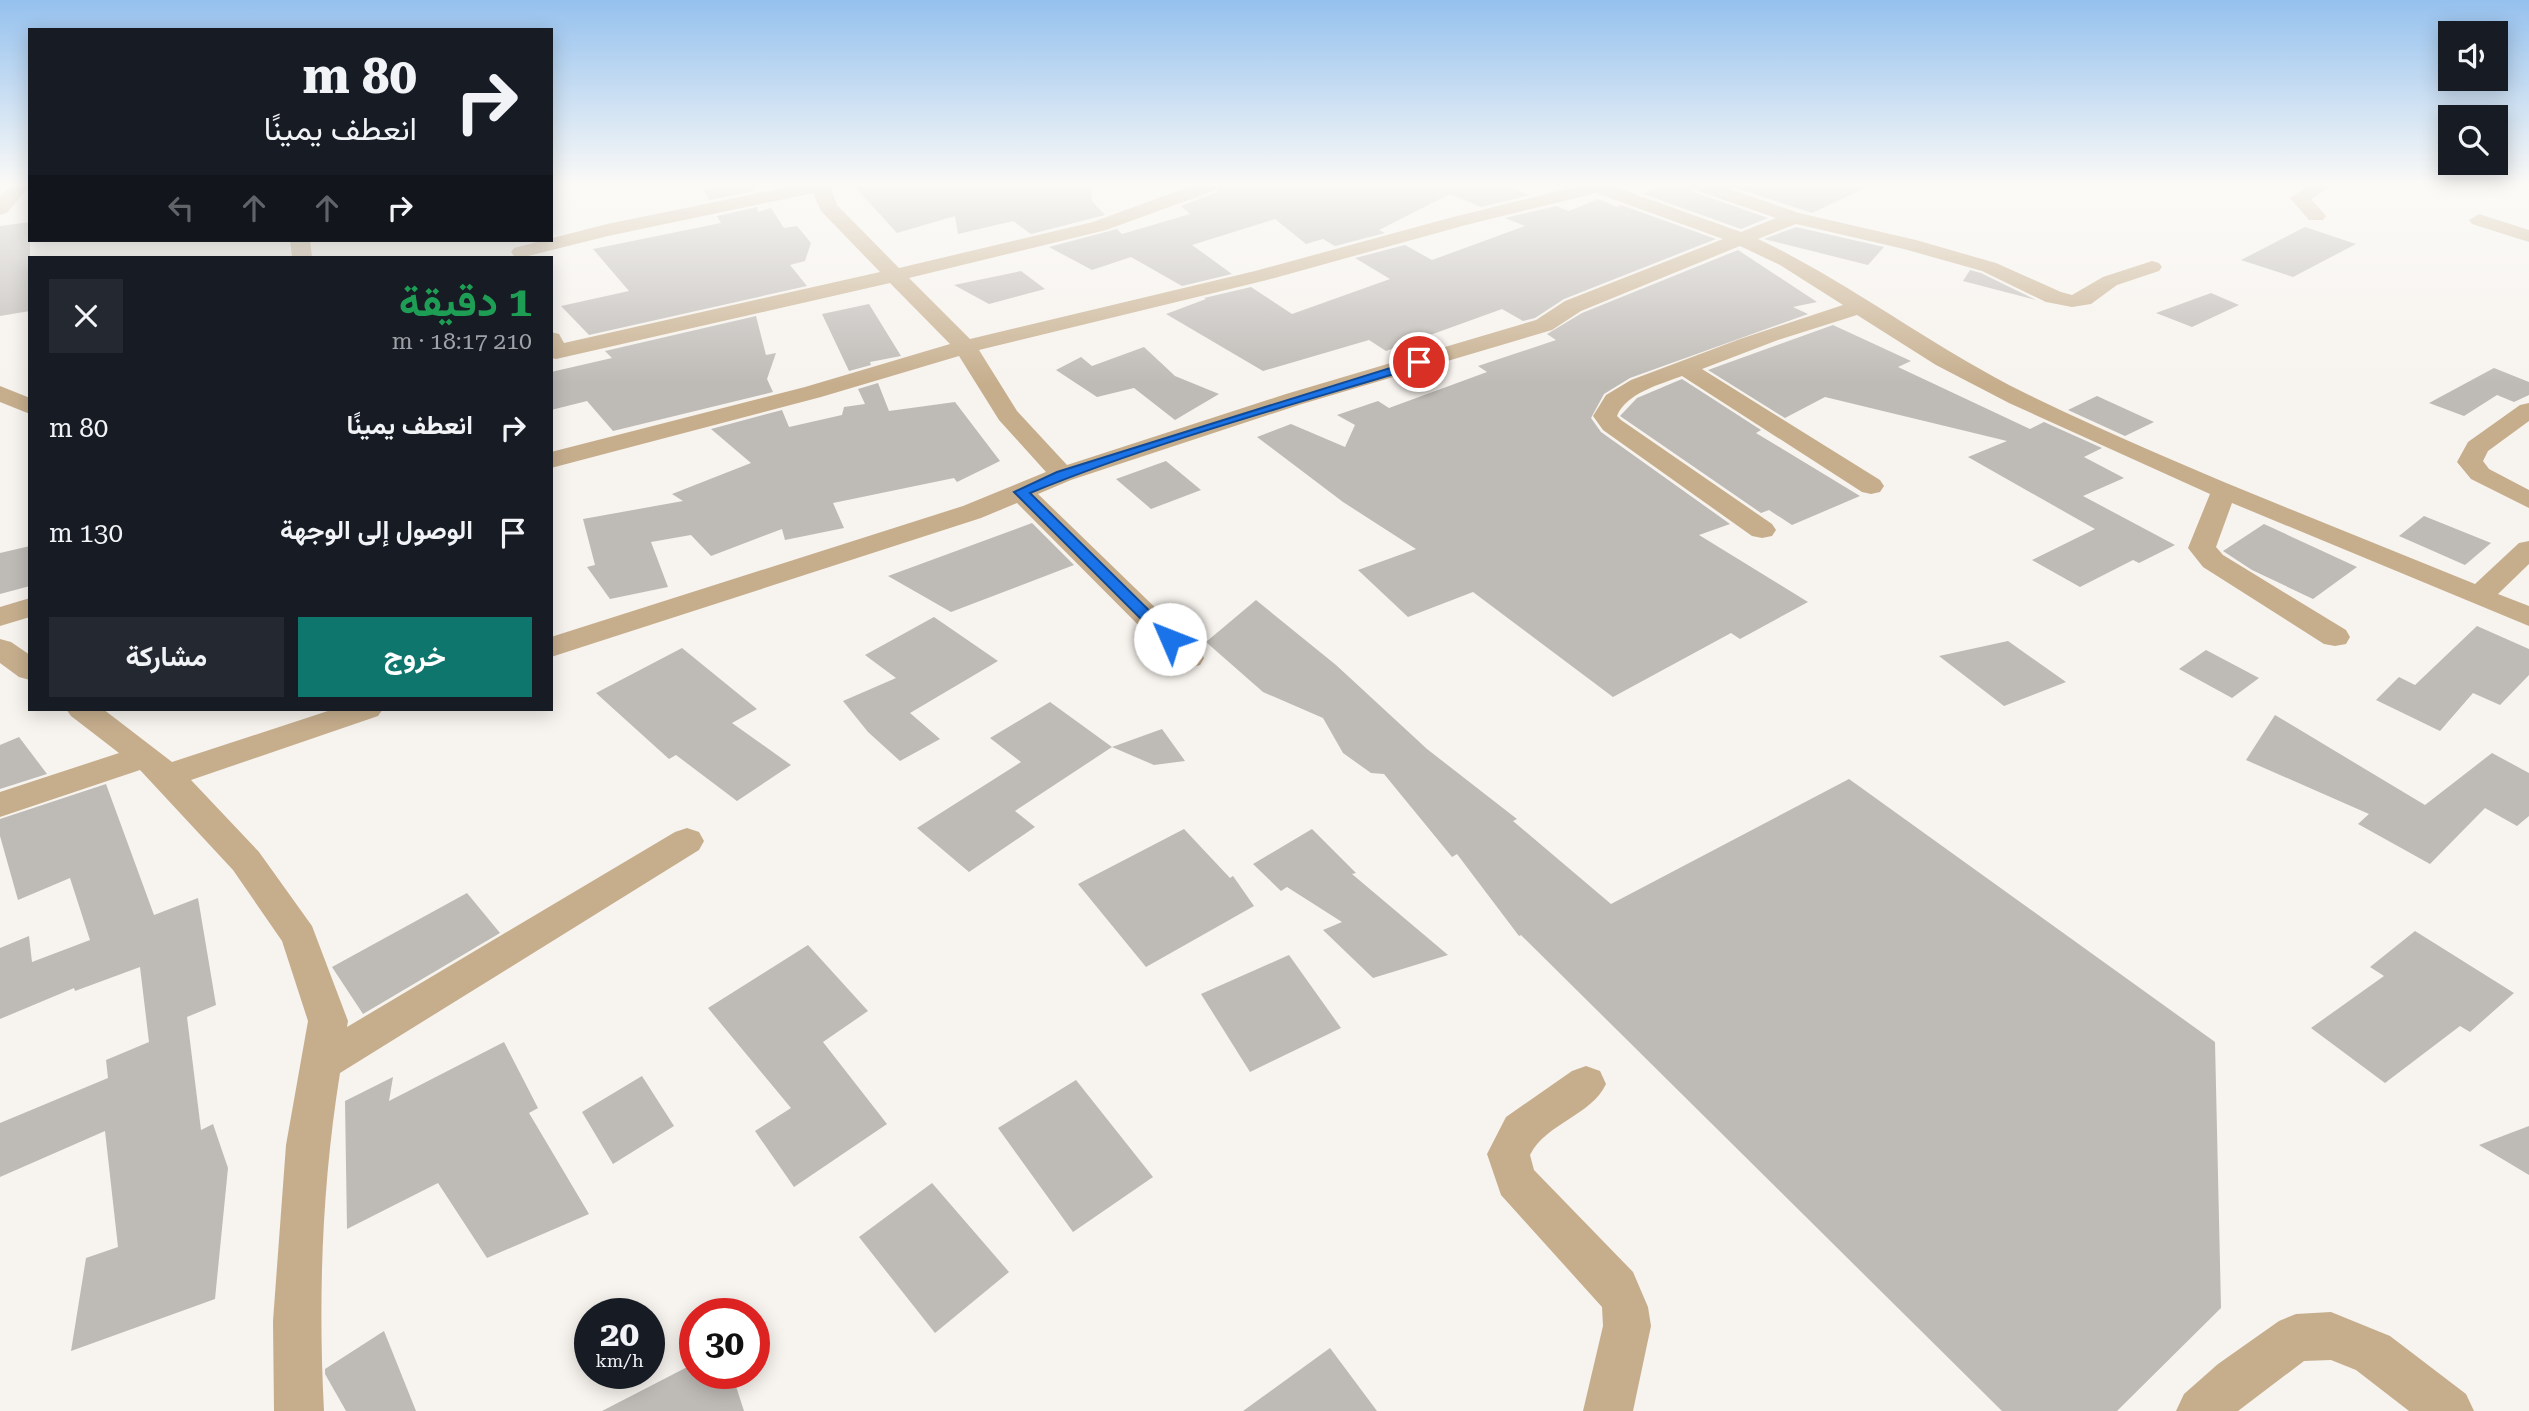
<!DOCTYPE html>
<html lang="ar">
<meta charset="utf-8">
<style>
body{margin:0;font-family:"Roboto Serif",Vazirmatn,serif;background:#242831;color:#f1f3f6;direction:rtl;height:100vh;display:flex;flex-direction:column;font-size:26px;white-space:nowrap}
*{box-sizing:border-box;margin:0}
p{font-size:23px;color:#9ea1a6}
.icon{flex:none;width:38px;height:38px;fill:none;stroke:currentColor;stroke-width:2;stroke-linecap:round;stroke-linejoin:round}
.map{position:relative;flex:1;overflow:hidden;direction:ltr}
.details{position:absolute;left:28px;top:256px;width:525px;height:455px;display:flex;flex-direction:column;background:#171b24;border-radius:0px;box-shadow:0 4px 18px #0003;direction:rtl}
.details>*{flex:none}
.top-card{position:absolute;left:28px;top:28px;width:525px;height:214px;border-radius:0px;box-shadow:0 4px 18px #0003;direction:rtl;background:#171b24;color:#f1f3f6;overflow:hidden}
.controls{position:absolute;left:2438px;top:21px;display:grid;gap:14px}
.controls a{display:grid;place-items:center;width:70px;height:70px;border-radius:0px;background:#171b24;box-shadow:0 4px 18px #0003;font-size:35px}
.speed{position:absolute;left:574px;top:1298px;display:flex;gap:14px;font-size:35px;font-weight:700;text-align:center}
.speed>*{display:grid;place-content:center;width:91px;height:91px;border-radius:50%;background:#171b24;box-shadow:0 4px 18px #0003;line-height:1}
.speed small{font-size:18px;font-weight:400}
.speed .limit{border:10px solid #d22;background:#fff;color:#111}
.pin{position:absolute;display:grid;place-items:center;width:60px;height:60px;color:#fff;margin:-30px;border:4px solid #fff;border-radius:50%;box-shadow:0 2px 7px #0007}
.me{position:absolute;width:77px;margin:-38px;rotate:314deg;stroke-linejoin:round;filter:drop-shadow(0 0 5px #0008)}
.turn{display:flex;align-items:center;gap:24px;height:147px;padding:0 21px;font-size:32px}
.turn .icon{width:91px;height:91px;stroke-width:2.5}
.turn b{display:block;font-size:49px;line-height:60px}
.lanes{display:flex;align-items:center;height:66px;padding:0 21px;background:#0003;justify-content:center;gap:35px;direction:ltr}
.lanes .off{opacity:.35}
.round{display:grid;place-items:center;flex:none;width:74px;height:74px;border-radius:0px;background:#242831}
.head{display:flex;align-items:center;justify-content:space-between;height:119px;padding:0 21px}
h1{font-size:42px;font-weight:700;line-height:52px;color:#1e9e55}
.button{display:flex;gap:14px;margin-top:auto;padding:14px 21px}
.button a{flex:1;height:80px;border-radius:0px;background:#0f766e;color:#fff;font-size:28px;font-weight:700;line-height:80px;text-align:center}
.button a+a{background:#242831;color:#f1f3f6}
ul{padding:0;list-style:none}
li{display:flex;align-items:center;gap:21px;height:105px;padding:0 21px}
li div{flex:1}
li b{display:block;font-size:26px}
li em{font-style:normal}
.map>svg:first-child{display:block}
</style>
<div class="map">
<svg width="2529" height="1411" viewBox="0 0 2529 1411">
<rect width="100%" height="100%" fill="#f7f3ee"/>
<g fill="#bebab6">
<path d="M730,186H753L754,191L709,200L703,189Z"/>
<path d="M854,186H1091L1092,201L1105,215L1031,234L1013,221L958,234L955,216L897,233Z"/>
<path d="M1220,186H1509L1530,195L1481,207L1450,194L1379,230L1385,233L1335,246L1323,239L1306,244L1275,219L1192,245L1232,274L1182,286L1131,257L1092,270L1049,247L1117,229L1122,234L1190,214L1181,206L1217,192Z"/>
<path d="M1660,186H1691L1694,192L1768,218L1741,229L1643,194Z"/>
<path d="M1730,186H1869L1812,213Z"/>
<path d="M1598,199L1617,207L1621,205L1716,239L1564,299L1535,318L1523,321L1502,309L1386,351L1369,340L1263,371L1166,314L1206,299L1204,298L1251,287L1292,314L1390,279L1355,258L1405,245L1432,260L1525,226L1505,218L1556,206L1569,211Z"/>
<path d="M757,207L758,212L771,208L784,228L797,226L811,243L805,261L790,265L807,286L589,335L561,306L629,291L593,249L721,223L717,216Z"/>
<path d="M30,222V311L0,316V226Z"/>
<path d="M1796,227L1884,247L1868,265L1764,239Z"/>
<path d="M2305,227L2356,244L2293,277L2241,260Z"/>
<path d="M1738,250L1817,302L1793,307L1808,314L1630,378L1604,394L1591,418L1601,432L1730,524L1699,535L1808,602L1740,639L1731,633L1613,697L1473,592L1408,617L1358,570L1416,549L1343,502L1257,437L1291,424L1345,447L1355,425L1337,415L1378,401L1389,408L1487,372L1478,366L1556,340L1547,334L1582,313Z"/>
<path d="M1970,270L1981,273L2036,300L1963,281Z"/>
<path d="M1021,271L1045,289L989,304L954,285Z"/>
<path d="M2211,293L2239,305L2192,327L2156,313Z"/>
<path d="M869,304L901,356L870,362L871,365L849,371L822,314Z"/>
<path d="M756,316L766,355L776,353L767,379L773,392L613,431L587,401L551,410V372L612,358L605,351Z"/>
<path d="M1833,325L1911,361L1898,367L2030,429L2044,422L2102,448L2084,457L2124,478L2083,496L2175,545L2139,563L2133,560L2080,587L2032,560L2095,529L1968,457L2007,441L1825,397L1785,418L1708,370Z"/>
<path d="M1144,347L1175,376L1219,394L1175,420L1134,388L1097,397L1056,370L1081,357L1092,366Z"/>
<path d="M2494,368L2529,382V395L2514,402L2497,395L2464,416L2429,403Z"/>
<path d="M1682,379L1761,430L1756,433L1860,496L1792,525L1769,510L1761,513L1620,416L1637,398Z"/>
<path d="M878,383L889,411L955,402L1000,461L957,482L954,478L833,503L844,528L785,540L782,529L711,556L691,535L651,542L668,587L610,599L587,567L595,565L583,519L683,501L672,494L751,463L711,429L782,410L789,427L842,415L844,407L865,404L858,389Z"/>
<path d="M2097,396L2154,422L2125,436L2068,410Z"/>
<path d="M1166,461L1201,490L1151,509L1116,479Z"/>
<path d="M2424,516L2491,543L2465,565L2399,536Z"/>
<path d="M1032,523L1074,565L951,612L888,576Z"/>
<path d="M2264,524L2357,567L2313,599L2252,570L2223,551Z"/>
<path d="M30,546V586L0,594V553Z"/>
<path d="M1256,600L1336,665L1427,749L1517,819L1513,821L1611,904L1849,779L2215,1042L2221,1308L2117,1411H2002L1521,935L1519,936L1457,854L1452,857L1384,774L1371,773L1343,753L1323,718L1263,692L1206,642Z"/>
<path d="M934,617L998,661L910,713L940,739L900,761L868,732L843,701L896,678L865,655Z"/>
<path d="M2477,626L2529,649V675L2500,705L2473,693L2440,731L2376,700L2399,677L2415,685Z"/>
<path d="M2008,641L2066,682L2004,706L1939,656Z"/>
<path d="M682,648L757,709L732,723L791,765L737,801L676,755L669,759L596,693Z"/>
<path d="M2206,650L2259,678L2232,698L2179,669Z"/>
<path d="M1050,702L1112,747L1015,811L1035,827L969,872L917,828L1021,762L990,738Z"/>
<path d="M2275,715L2425,805L2492,753L2529,773V816L2517,826L2485,808L2430,864L2358,824L2369,814L2246,760Z"/>
<path d="M1162,729L1185,761L1154,765L1112,747Z"/>
<path d="M19,737L47,774L0,789V745Z"/>
<path d="M106,784L154,915L198,898L216,1005L187,1017L201,1130L213,1124L228,1168L215,1299L71,1351L86,1258L118,1247L105,1131L0,1177V1123L108,1078L106,1060L149,1042L140,967L75,991L74,988L0,1019V948L29,936L32,962L90,940L70,878L18,900L0,836V819Z"/>
<path d="M1184,829L1230,878L1233,876L1254,906L1146,967L1078,884Z"/>
<path d="M1312,829L1356,873L1352,874L1448,955L1373,978L1323,930L1342,922L1287,887L1281,891L1253,864Z"/>
<path d="M467,893L500,933L363,1014L332,967Z"/>
<path d="M2415,931L2514,993L2470,1032L2460,1026L2385,1083L2311,1028L2384,976L2370,967Z"/>
<path d="M808,945L868,1011L823,1042L887,1124L794,1187L755,1131L791,1108L708,1008Z"/>
<path d="M1289,955L1341,1028L1250,1072L1201,994Z"/>
<path d="M504,1042L538,1108L529,1113L589,1214L487,1258L438,1183L347,1229L345,1101L393,1077L389,1101Z"/>
<path d="M642,1076L674,1126L613,1164L582,1112Z"/>
<path d="M1076,1080L1153,1177L1073,1232L998,1128Z"/>
<path d="M2529,1126V1175L2479,1145Z"/>
<path d="M932,1183L1009,1272L935,1333L859,1237Z"/>
<path d="M384,1331L416,1411H346L325,1374V1369Z"/>
<path d="M1330,1348L1377,1411H1243Z"/>
<path d="M695,1363V1374H732L744,1411H602Z"/>
</g>
<g fill="none" stroke-linecap="round" stroke-linejoin="round">
<g fill="#c6ae8d" fill-rule="evenodd">
<path d="M10,186H29L7,213L0,215V197Z"/>
<path d="M793,186H830L837,205L899,268L1093,222L1191,186H1218L1216,190L1106,230L909,278L970,339L1255,271L1453,217L1579,186H1612L1741,232L1776,218L1695,190L1693,186H1721L1799,213L1916,240L1996,263L2061,292L2072,295L2103,277L2152,261L2159,263L2162,267L2159,271L2117,285L2091,304L2072,307L2046,302L1982,271L1904,249L1796,224L1758,239C1851,283 1932,347 2025,393C2171,464 2324,522 2475,584L2519,543L2529,541V564L2498,594L2529,606V626L2232,503L2216,547L2223,555L2346,630L2350,637L2346,644L2335,646L2324,644L2203,567L2188,548L2210,494L2009,403L1936,365L1857,315L1778,340L1702,369L1880,480L1884,486L1880,492L1871,494L1862,492L1682,376C1661,384 1626,393 1617,416L1621,420L1772,524L1776,530L1772,536L1762,538L1752,536L1603,430L1593,416L1606,395L1631,380L1740,339L1843,305L1780,265L1740,246L1581,311L1552,330L1302,404L1071,480L1038,494L1200,651L1204,658L1200,665L1189,668L1178,665L1017,503L981,518L551,657V637L963,506L1046,472L999,420L959,356L821,397L551,468V452L805,387L950,344L890,283L556,359L551,358V332L559,334L564,343L880,272L821,211L813,193L608,236L524,257L514,256L511,252L514,248L607,224ZM1596,193L1723,239L1565,301L1536,320L1286,394L1067,465L1017,411L979,350L1267,280L1466,225Z"/>
<path d="M2308,186H2332L2311,199L2326,216L2323,220H2309L2290,198Z"/>
<path d="M2479,214L2529,230V242L2472,224L2469,220Z"/>
<path d="M290,240H310L312,257H292Z"/>
<path d="M0,386L30,398V414L0,402Z"/>
<path d="M2529,403V421L2488,451L2483,461L2489,469L2529,490V508L2471,479L2457,462L2468,442L2520,405Z"/>
<path d="M30,598V617L0,626V607Z"/>
<path d="M0,639L11,642L30,655V680L19,677L0,663Z"/>
<path d="M66,709H103L172,762L334,709H383L378,716L191,780L259,852L312,926L348,1021L347,1027L675,832L687,828L699,832L704,841L699,850L340,1073C322,1185 318,1298 324,1411H274L273,1321L286,1145L308,1021L282,941L233,870L140,770L0,817V792L119,753L71,716Z"/>
<path d="M1586,1066L1600,1071L1606,1084C1591,1116 1546,1123 1530,1155L1534,1170L1633,1272L1648,1307L1651,1326L1633,1411H1583L1603,1326L1602,1307L1501,1195L1487,1154L1506,1117L1572,1071Z"/>
<path d="M2331,1312L2390,1336L2466,1394L2474,1411H2409L2356,1370L2331,1360L2304,1361L2238,1411H2176L2184,1394L2218,1364L2279,1321L2296,1314Z"/>
</g>
</g>
<linearGradient id="sky" x2="0" y2="1"><stop stop-color="#95c1ee"/><stop offset="0.48" stop-color="#fbfaf7"/><stop offset="1" stop-color="#fbfaf7" stop-opacity="0"/></linearGradient>
<rect width="2529" height="384" fill="url(#sky)"/>
<path fill="#1a73e8" stroke="#114b97" stroke-width="2" d="M1419,359L1425,362L1424,365C1292,405 1157,441 1030,493L1175,636L1178,639L1175,643H1165L1014,492L1057,472Z"/>
</svg>
<div class="controls">
<a><svg class="icon" aria-label="sound" viewBox="0 0 24 24"><path d="M4 9h4l5-4v14l-5-4H4zM17 9q2 3 0 6"/></svg></a>
<a><svg class="icon" aria-label="search" viewBox="0 0 24 24"><circle cx="10" cy="10" r="6"/><path d="M15 15l6 6"/></svg></a>
</div>
<div class="speed"><div>20<small>km/h</small></div><div class="limit">30</div></div>
<div class="pin" style="left:1419px;top:362px;background:#d93025"><svg class="icon" aria-label="arrive" viewBox="0 0 24 24"><path d="M6 21V4h12l-3 4 3 4H6"/></svg></div>
<svg class="me" style="left:1170px;top:639px" viewBox="-20 -20 40 40"><circle r="19" fill="#fff"/><path d="M0-13L10 11 0 6-10 11z" fill="#1a73e8"/></svg>
<div class="top-card">
<div class="turn"><svg class="icon" aria-label="right" viewBox="0 0 24 24"><path d="M7 20v-9h11M14 6l5 5-5 5"/></svg><div><b>80 m</b>انعطف يمينًا</div></div>
<div class="lanes"><svg class="icon off" aria-label="left" viewBox="0 0 24 24"><path d="M17 20v-9H6M10 6l-5 5 5 5"/></svg><svg class="icon off" aria-label="ahead" viewBox="0 0 24 24"><path d="M12 20V5M6 11l6-6 6 6"/></svg><svg class="icon off" aria-label="ahead" viewBox="0 0 24 24"><path d="M12 20V5M6 11l6-6 6 6"/></svg><svg class="icon" aria-label="right" viewBox="0 0 24 24"><path d="M7 20v-9h11M14 6l5 5-5 5"/></svg></div>
</div>
<section class="details">
<div class="head"><div><h1>1 دقيقة</h1><p>210 m · 18:17</p></div><a class="round"><svg class="icon" aria-label="close" viewBox="0 0 24 24"><path d="M6 6l12 12M18 6L6 18"/></svg></a></div>
<ul>
<li><svg class="icon" aria-label="right" viewBox="0 0 24 24"><path d="M7 20v-9h11M14 6l5 5-5 5"/></svg><div><b>انعطف يمينًا</b></div><em>80 m</em></li>
<li><svg class="icon" aria-label="arrive" viewBox="0 0 24 24"><path d="M6 21V4h12l-3 4 3 4H6"/></svg><div><b>الوصول إلى الوجهة</b></div><em>130 m</em></li>
</ul>
<div class="button"><a>خروج</a><a>مشاركة</a></div>
</section>
</div>
